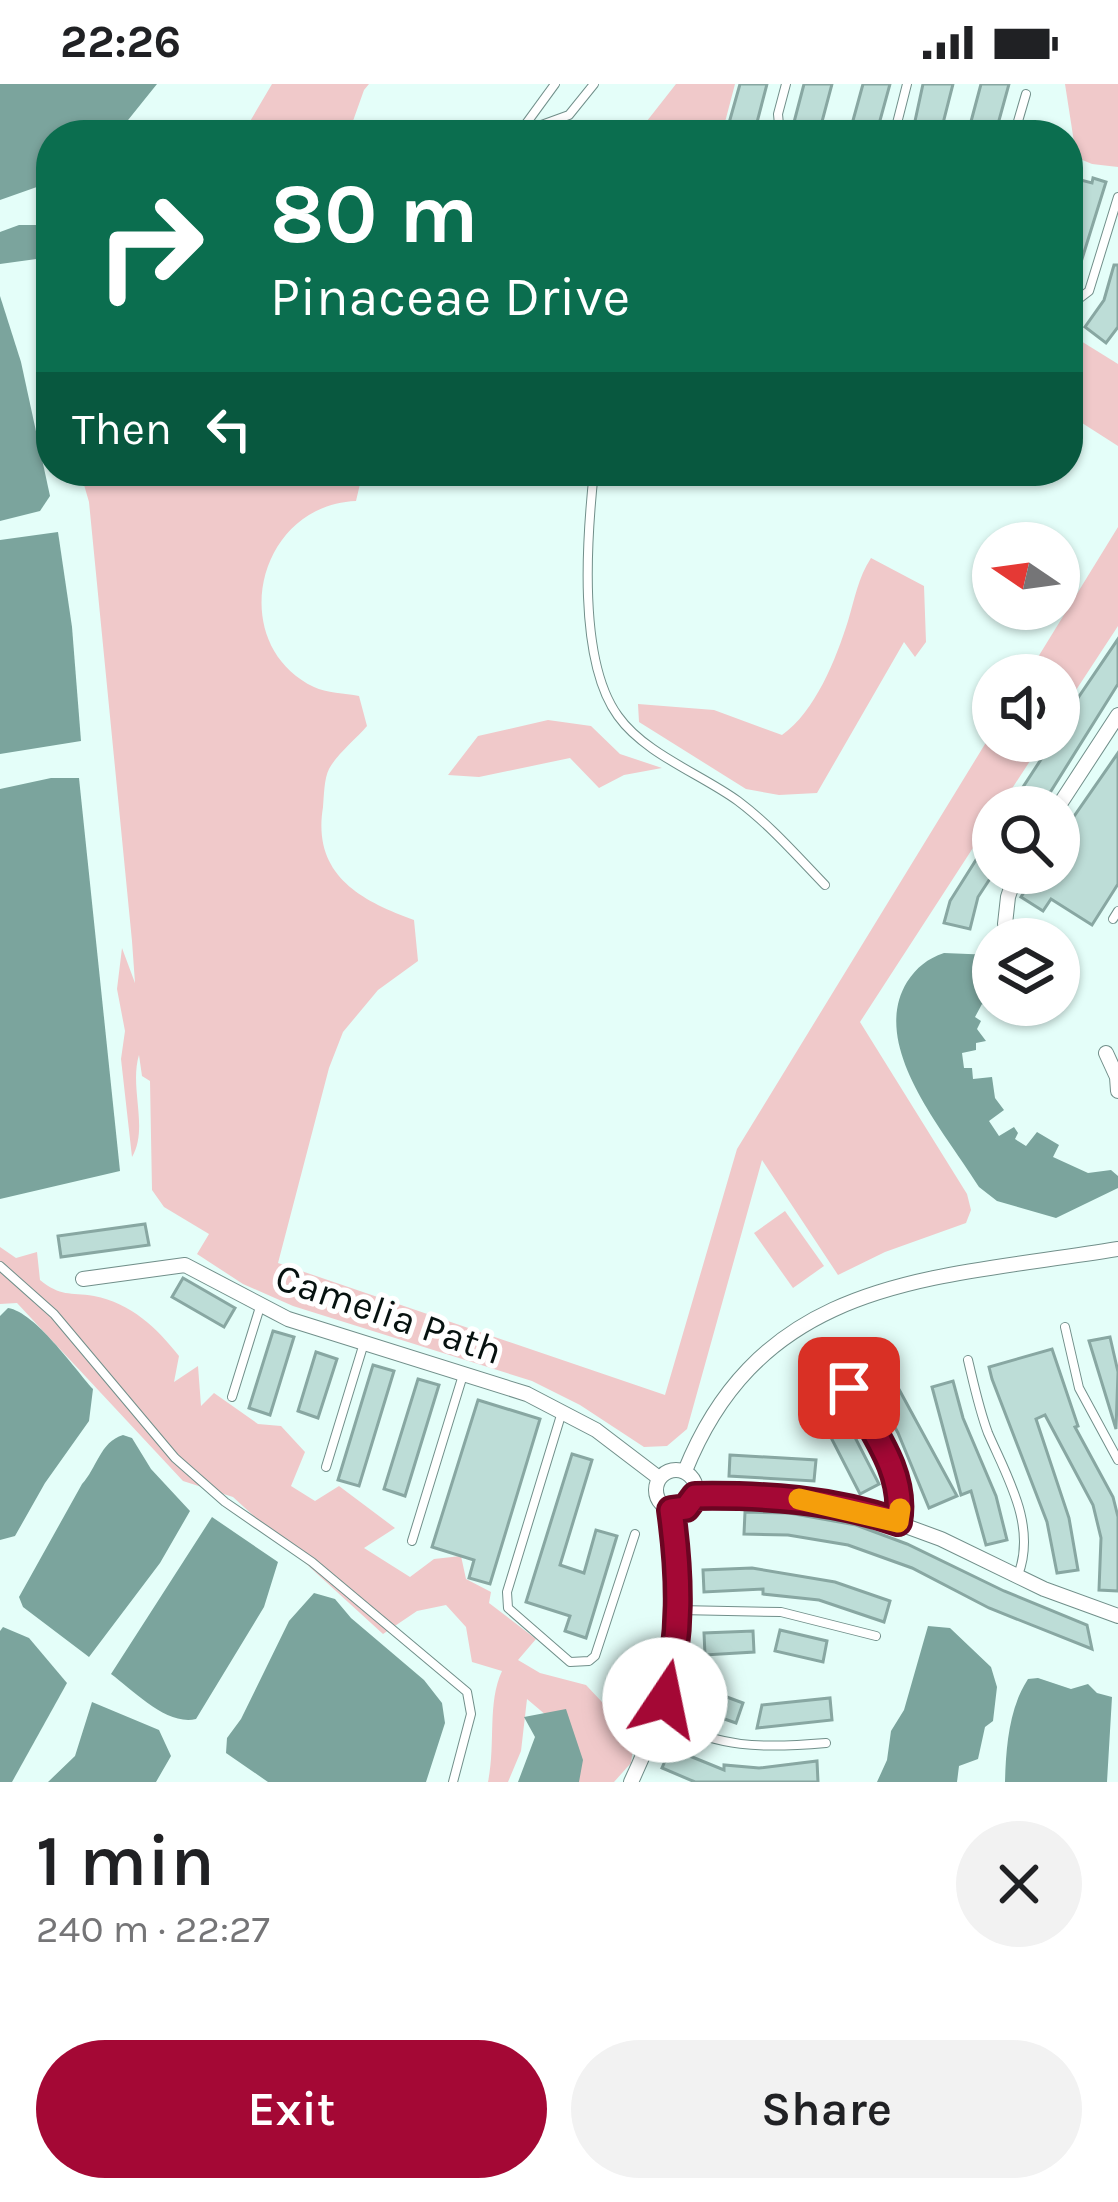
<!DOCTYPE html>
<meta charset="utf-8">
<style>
body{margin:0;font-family:Karla,sans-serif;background:#f2f2f2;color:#202124;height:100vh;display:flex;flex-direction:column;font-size:45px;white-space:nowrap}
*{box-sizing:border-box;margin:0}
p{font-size:39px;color:#757577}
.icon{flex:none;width:66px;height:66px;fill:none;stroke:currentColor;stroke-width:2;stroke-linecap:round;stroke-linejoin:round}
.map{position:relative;height:1698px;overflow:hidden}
.panel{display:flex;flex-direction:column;background:#fff;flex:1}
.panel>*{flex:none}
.guide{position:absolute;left:36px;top:36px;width:1047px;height:366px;border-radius:48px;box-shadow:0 3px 9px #0004;background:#0b6e4f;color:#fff;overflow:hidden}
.needle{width:78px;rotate:283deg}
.buttons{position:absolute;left:972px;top:438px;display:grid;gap:24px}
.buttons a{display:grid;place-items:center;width:108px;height:108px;border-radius:50%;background:#fff;box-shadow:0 3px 9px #0004;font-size:60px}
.pin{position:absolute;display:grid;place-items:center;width:102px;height:102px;color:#fff;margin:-51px;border-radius:24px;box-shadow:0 6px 18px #0006}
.me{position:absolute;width:132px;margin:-66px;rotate:11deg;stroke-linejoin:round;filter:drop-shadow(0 0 9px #0008)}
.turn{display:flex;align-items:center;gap:42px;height:252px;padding:0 36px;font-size:54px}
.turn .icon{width:156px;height:156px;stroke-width:2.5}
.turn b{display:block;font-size:84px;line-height:102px}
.then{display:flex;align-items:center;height:114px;padding:0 36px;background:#0003;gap:24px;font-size:45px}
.round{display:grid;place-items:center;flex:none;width:126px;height:126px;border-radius:63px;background:#f2f2f2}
.head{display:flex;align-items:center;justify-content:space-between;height:204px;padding:0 36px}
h1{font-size:72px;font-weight:600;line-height:90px}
.action{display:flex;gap:24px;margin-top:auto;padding:24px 36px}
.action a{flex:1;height:138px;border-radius:72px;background:#a40835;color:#fff;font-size:48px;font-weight:600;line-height:138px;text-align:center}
.action a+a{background:#f2f2f2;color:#202124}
.status{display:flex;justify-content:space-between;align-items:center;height:84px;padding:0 60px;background:#fff;direction:ltr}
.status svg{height:33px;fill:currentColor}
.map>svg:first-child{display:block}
</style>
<div class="status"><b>22:26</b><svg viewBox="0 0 49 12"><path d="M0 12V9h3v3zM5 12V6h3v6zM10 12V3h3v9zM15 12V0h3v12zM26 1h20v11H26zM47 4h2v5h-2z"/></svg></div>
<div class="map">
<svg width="1118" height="1698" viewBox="0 0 1118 1698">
<rect width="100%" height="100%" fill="#e4fef9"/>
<g fill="#f0c9ca">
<path d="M272,0H369L364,6L348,51H242Z"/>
<path d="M676,0H735L724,42L742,51H636Z"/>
<path d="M1065,0H1118V83L1092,80L1068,70L1074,58Z"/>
<path d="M1068,249L1118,280V362L1068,330Z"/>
<path d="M80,387H363L356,417C256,421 225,560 314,603C326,609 345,609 359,612L367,642C356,655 337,670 329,685C324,695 324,712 323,723C312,790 359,816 414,836L418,877L378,906L343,948L329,984L278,1179L665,1311L737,1065L993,647V657H1043L1000,723H993V733L860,938L967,1110L971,1126L966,1139L885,1168L838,1191L762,1076L687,1345L667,1362L644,1363L580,1321L532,1297L293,1222L243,1200L197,1170L209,1150L164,1123L152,1106L150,997L142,992L139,971C129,1004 149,1044 132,1073L121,975L125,947L117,905L122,864L135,899L132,857L89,418Z"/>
<path d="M1118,443V542L1059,632V591H1027Z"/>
<path d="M871,474L924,502L926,558L915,573L904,558L817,709L779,711L746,705L639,638L638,620L714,626L782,651C815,628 836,575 848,537C855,514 858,494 871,474Z"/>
<path d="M548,636L591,642L620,670L662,684L624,691L599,704L570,674L479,693L448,691L478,652Z"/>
<path d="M785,1127L824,1182L793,1204L754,1149Z"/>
<path d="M0,1163L16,1174L37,1168L40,1196C61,1213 69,1208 94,1212C131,1219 157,1244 179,1272L174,1298L198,1282L201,1322L214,1309L258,1340L281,1342L305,1368L291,1402L315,1417L339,1402L395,1444L364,1464L410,1493L434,1475L461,1472L466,1495L491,1508L489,1519L536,1555L518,1576L540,1589L586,1601L618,1635L637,1634L631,1679L614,1698H562L553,1637L527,1615L521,1667L508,1698H488C496,1660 487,1619 502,1587L472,1578L466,1543L446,1521L417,1527L383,1550L233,1413L183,1397L17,1219L0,1220Z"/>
</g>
<g fill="#7ba49d">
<path d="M0,0H157L116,51H51V98L0,116Z"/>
<path d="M19,141H51V173L0,180V148Z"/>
<path d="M0,212L21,278L50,412L40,427L0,437Z"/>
<path d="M58,448L72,543L81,657L0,670V456Z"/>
<path d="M51,694H79L120,1087L0,1115V705Z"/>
<path d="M944,869L993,871V919L990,923L982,920L975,933L981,937L977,945L986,957L976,959V966L962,969L964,984H972L973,995L992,993L995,1014L1004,1026L989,1037L999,1052L1014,1043L1018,1049L1015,1055L1026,1062L1037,1048L1059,1061L1053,1073L1088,1089L1111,1086L1118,1092V1104L1056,1134L997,1117L979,1103C945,1048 868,962 907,898C917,883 927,875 944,869Z"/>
<path d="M8,1224C35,1228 74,1284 93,1305L89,1337L45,1399L15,1452L0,1456V1232Z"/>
<path d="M123,1351L132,1354L151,1385L190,1427L160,1479L89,1573L23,1523L19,1513L82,1400C97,1384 100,1358 123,1351Z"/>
<path d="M212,1433L278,1478L264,1523L196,1635C167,1642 134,1607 111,1590Z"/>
<path d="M314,1509L335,1515L351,1534L424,1596L442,1619L445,1639L426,1698H268L226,1669L227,1654L241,1635L289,1537Z"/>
<path d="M928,1542L950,1544L991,1583L997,1603L993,1637L985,1643L978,1675L959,1682L957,1698H877L887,1676L891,1647L904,1626Z"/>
<path d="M3,1543L29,1554L67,1599L12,1698H0V1547Z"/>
<path d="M1038,1594L1071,1605L1088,1600L1097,1609L1112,1613L1107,1698H1005C1006,1663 1009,1624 1028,1595Z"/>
<path d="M92,1618L159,1646L171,1672L156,1698H48L75,1672Z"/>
<path d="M566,1625L583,1676L579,1698H518L535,1653L524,1633Z"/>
</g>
<g fill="#bdddd7" stroke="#88a7a2" stroke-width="3">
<path d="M740,0H767L755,46L729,39Z"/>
<path d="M804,0H832L819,49L793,42Z"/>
<path d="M863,0H890L876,51H849Z"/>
<path d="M923,0H953L940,51H912Z"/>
<path d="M981,0H1009L995,51L969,45Z"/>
<path d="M1093,94L1106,98L1072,207L1068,206V127L1077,95L1092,99Z"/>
<path d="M1114,181H1118V243L1106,259L1085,243L1104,216Z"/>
<path d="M1118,555V600L1041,723H1010L1053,657H1059L1065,633Z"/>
<path d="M1118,669V800L1092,841L1051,815L1043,827L1021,813L1036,789H1059V754Z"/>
<path d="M993,749V790L978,813L970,845L944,839L950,817Z"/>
<path d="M145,1140L149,1161L61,1173L58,1152Z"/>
<path d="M183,1194L235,1224L224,1243L172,1213Z"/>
<path d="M273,1247L294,1253L270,1331L249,1324Z"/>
<path d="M1110,1253L1118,1288L1116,1345L1089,1257Z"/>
<path d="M1052,1265L1078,1342L1075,1343L1113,1413L1118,1433V1507L1099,1506L1101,1454L1093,1421L1045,1331L1036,1335L1069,1434L1078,1486L1057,1489L1047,1438L992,1295L989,1283Z"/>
<path d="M316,1268L337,1275L318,1334L298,1327Z"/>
<path d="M373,1281L394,1287L359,1402L338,1396Z"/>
<path d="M418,1295L439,1301L405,1412L384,1405Z"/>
<path d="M953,1297L963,1334L996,1412L1007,1456L986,1461L971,1407L961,1411L932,1303Z"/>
<path d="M895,1298L957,1412L929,1424L898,1349L876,1309Z"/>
<path d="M478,1316L540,1335L490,1500L469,1494L474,1476L432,1463Z"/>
<path d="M843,1330L879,1400L860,1410L824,1340Z"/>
<path d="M572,1370L592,1376L560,1481L584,1489L596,1446L617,1452L586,1554L565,1547L570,1532L526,1518Z"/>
<path d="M730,1371L816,1376L814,1397L729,1392Z"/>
<path d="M745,1428L789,1429L856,1441L907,1460L1004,1507L1087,1541L1092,1565L989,1524L912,1484L848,1461L788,1451L744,1450Z"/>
<path d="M752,1484L835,1498L890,1517L884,1538L819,1516L763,1510V1505L704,1508L703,1486Z"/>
<path d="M780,1546L827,1557L823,1578L775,1567Z"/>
<path d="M753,1547L754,1568L705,1571L704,1549Z"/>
<path d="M697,1602L743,1619L736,1639L690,1623Z"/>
<path d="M830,1614L832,1636L757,1644L762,1621Z"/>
<path d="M675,1666L724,1686V1681L759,1684L817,1677L818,1698H695L662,1684L669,1668L674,1670Z"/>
</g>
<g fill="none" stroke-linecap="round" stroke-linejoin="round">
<defs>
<g id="service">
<path d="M520,48L555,0"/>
<path d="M514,51L569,31L594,0"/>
<path d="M780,51L778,30L786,0"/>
<path d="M894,51L907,0"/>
<path d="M1014,51L1026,10"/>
<path d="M1068,223L1089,207L1118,113"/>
<path d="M594,387C587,452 577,576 618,632C645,670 701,690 738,717C770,741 797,772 825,801"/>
<path d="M1113,835L1118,827"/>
<path d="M0,1182L54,1230L175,1374L225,1418L312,1478L467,1608L471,1630L453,1698"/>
<path d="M1065,1243L1079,1304L1118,1376"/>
<path d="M968,1276C974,1301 979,1325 988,1349C1007,1393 1037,1442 1018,1491"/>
<path d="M849,1304C871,1345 907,1389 898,1438"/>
<path d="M232,1313L260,1223"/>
<path d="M562,1328L507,1508L508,1524L570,1578L589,1577L595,1572L635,1450"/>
<path d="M326,1383L364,1259"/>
<path d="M412,1457L463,1291"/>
<path d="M679,1526L781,1528L876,1552"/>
<path d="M658,1636C726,1663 754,1665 826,1659"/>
</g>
<g id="minor">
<path d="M1058,723L1118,631"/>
<path d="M1005,840L1008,813L1016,789"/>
<path d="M1106,969L1117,993L1118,1007"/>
<path d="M83,1195L185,1181L288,1235L527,1310L596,1346L659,1394"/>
<circle cx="676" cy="1406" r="20"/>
<path d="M685,1387C764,1190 937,1195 1118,1165"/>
<path d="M695,1412L786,1414L881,1433L941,1455L1044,1505L1118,1532"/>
<path d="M631,1698C677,1601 685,1532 671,1426"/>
</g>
</defs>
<use href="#service" stroke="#718f8a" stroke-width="10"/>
<use href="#minor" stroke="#718f8a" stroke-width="16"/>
<use href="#service" stroke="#fff" stroke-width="8"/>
<use href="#minor" stroke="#fff" stroke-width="14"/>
</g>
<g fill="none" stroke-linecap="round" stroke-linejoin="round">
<defs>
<path id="route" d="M665,1616C682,1551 680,1492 671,1426L686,1424L695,1412C765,1411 831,1415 898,1438C907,1389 871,1345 849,1304"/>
</defs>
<use href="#route" stroke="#6b0522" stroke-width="30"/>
<use href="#route" stroke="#a40835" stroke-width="21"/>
<path stroke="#f59e0b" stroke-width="21" d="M799,1415L898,1438L900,1425"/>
</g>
<g text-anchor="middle" stroke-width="10" stroke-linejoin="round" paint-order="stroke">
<g font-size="39" fill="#071210" stroke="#fff">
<text transform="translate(389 1229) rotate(19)" y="14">Camelia Path</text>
</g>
</g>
</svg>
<div class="buttons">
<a><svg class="needle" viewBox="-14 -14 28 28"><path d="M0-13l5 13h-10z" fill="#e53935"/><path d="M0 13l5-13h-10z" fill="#757577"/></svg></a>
<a><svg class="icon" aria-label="sound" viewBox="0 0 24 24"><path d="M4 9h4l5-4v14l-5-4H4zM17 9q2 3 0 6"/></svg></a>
<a><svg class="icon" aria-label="search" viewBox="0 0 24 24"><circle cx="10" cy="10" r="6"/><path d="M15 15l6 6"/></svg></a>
<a><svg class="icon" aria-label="layers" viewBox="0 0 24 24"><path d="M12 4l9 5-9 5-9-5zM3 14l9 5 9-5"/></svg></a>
</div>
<div class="pin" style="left:849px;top:1304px;background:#d93025"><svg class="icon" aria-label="arrive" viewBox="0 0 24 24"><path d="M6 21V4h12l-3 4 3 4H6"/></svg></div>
<svg class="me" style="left:665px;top:1616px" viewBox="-20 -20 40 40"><circle r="19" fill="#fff"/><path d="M0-13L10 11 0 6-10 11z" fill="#a40835"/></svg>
<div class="guide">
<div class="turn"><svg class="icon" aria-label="right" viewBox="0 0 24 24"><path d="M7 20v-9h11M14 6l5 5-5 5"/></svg><div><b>80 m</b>Pinaceae Drive</div></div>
<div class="then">Then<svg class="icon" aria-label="left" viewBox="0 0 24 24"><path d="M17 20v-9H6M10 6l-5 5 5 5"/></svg></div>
</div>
</div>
<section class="panel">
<div class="head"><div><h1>1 min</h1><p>240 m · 22:27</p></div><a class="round"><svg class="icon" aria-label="close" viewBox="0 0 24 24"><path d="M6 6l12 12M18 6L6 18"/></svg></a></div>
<div class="action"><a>Exit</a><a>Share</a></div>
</section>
